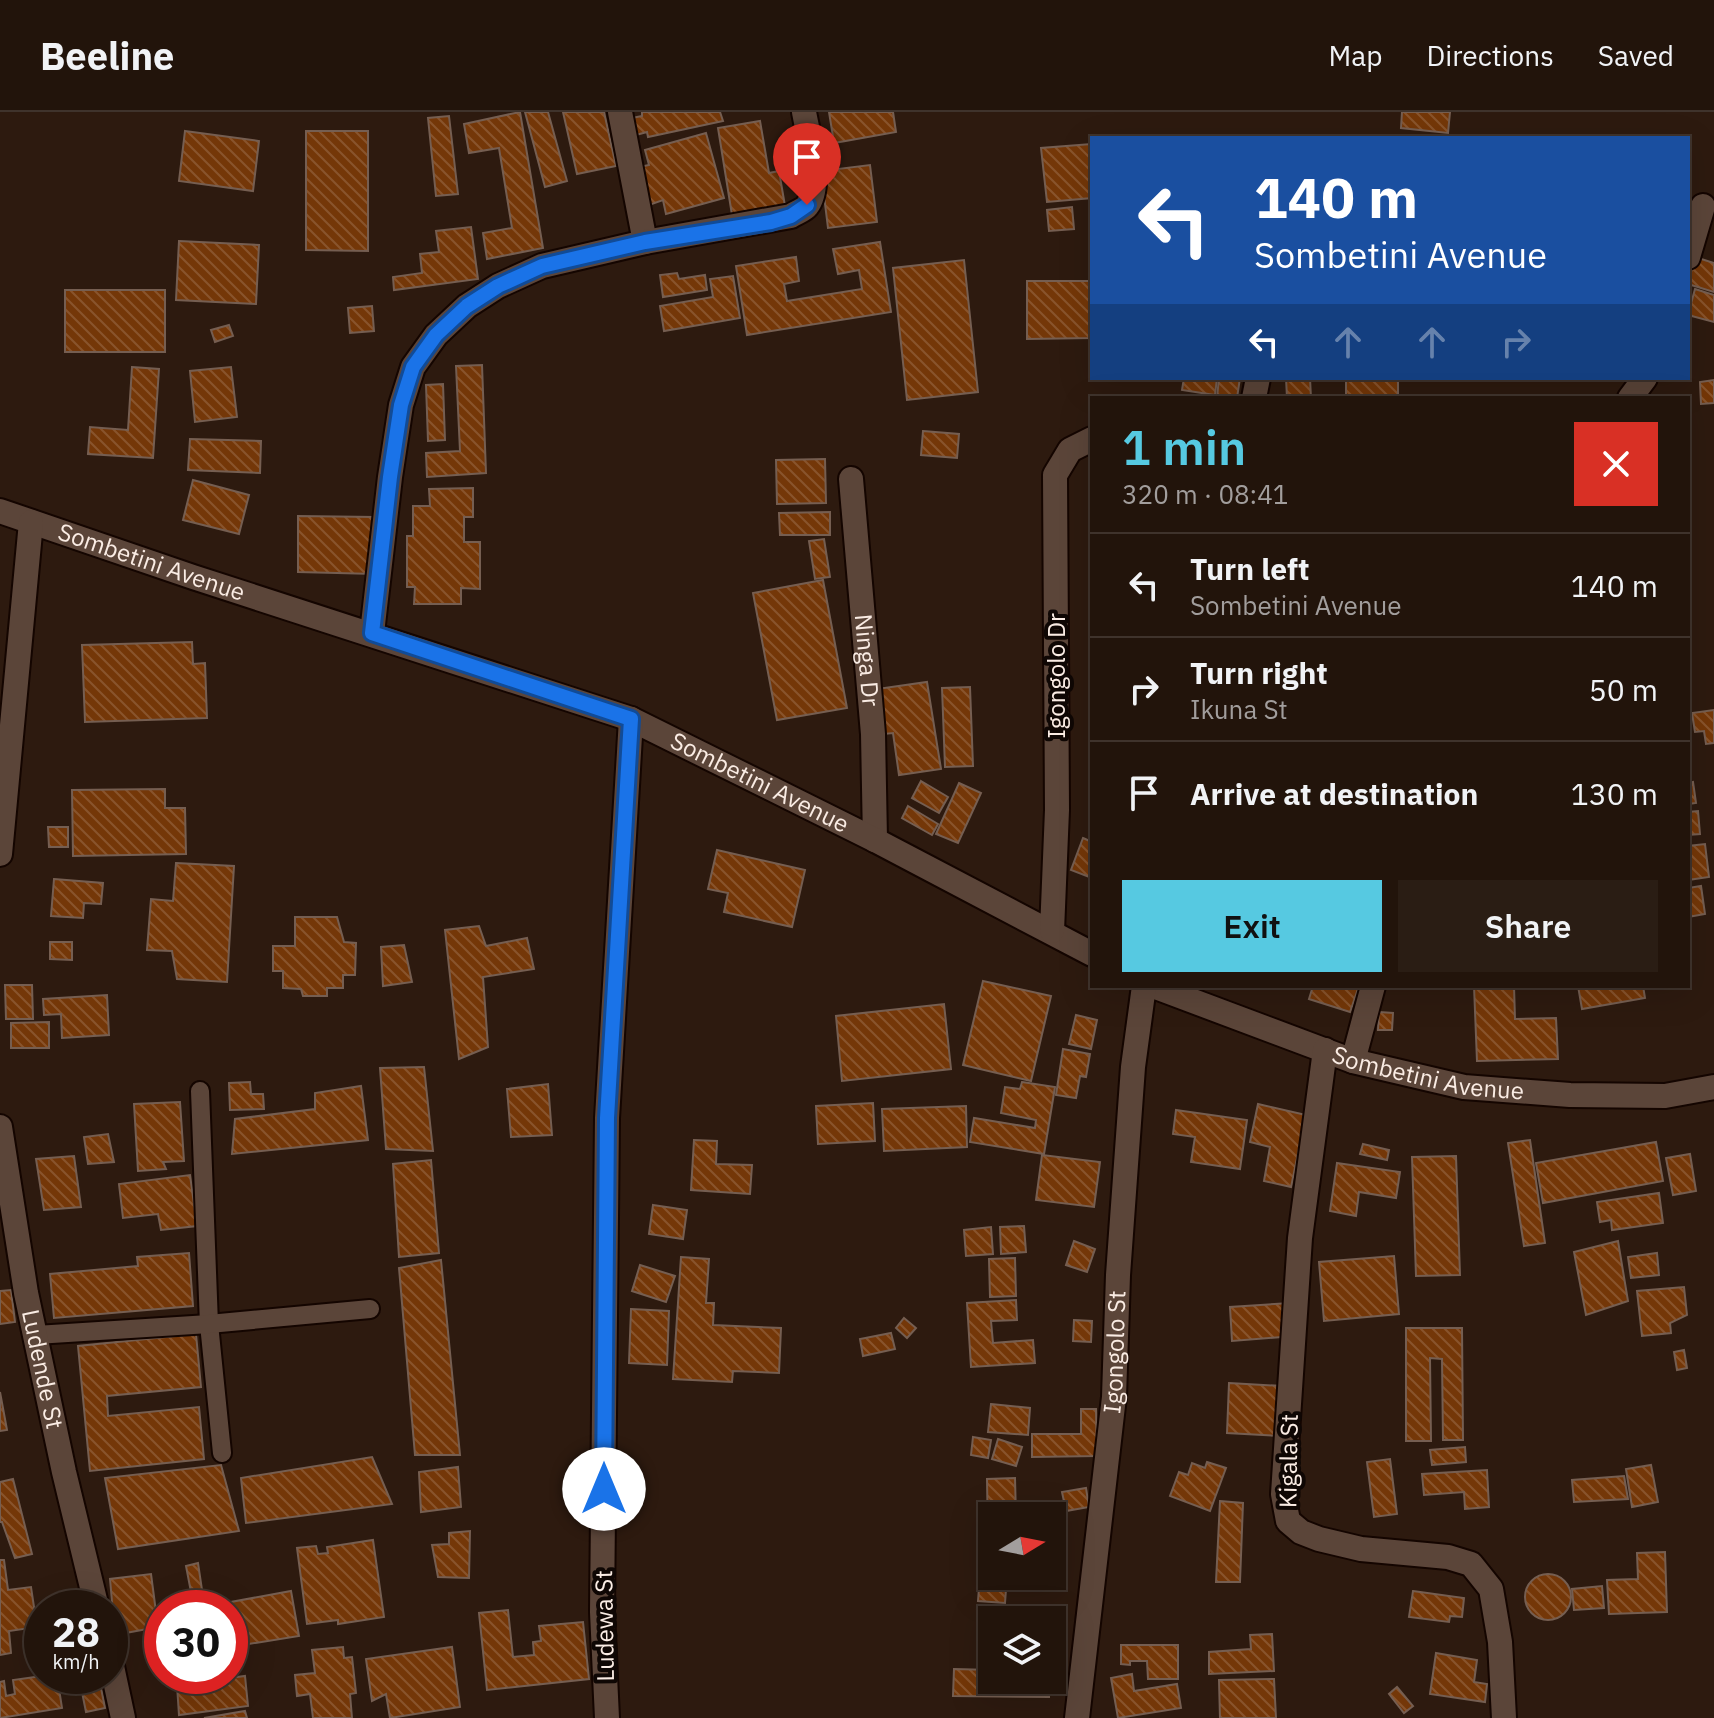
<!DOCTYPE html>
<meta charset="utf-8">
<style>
body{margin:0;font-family:"IBM Plex Sans",sans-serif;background:#2a1d14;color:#f1f3f6;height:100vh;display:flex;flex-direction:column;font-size:30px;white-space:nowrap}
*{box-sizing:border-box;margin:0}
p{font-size:26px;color:#a29e9d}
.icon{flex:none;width:44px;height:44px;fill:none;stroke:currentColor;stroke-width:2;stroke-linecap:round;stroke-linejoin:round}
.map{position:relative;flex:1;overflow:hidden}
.sheet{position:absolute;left:1090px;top:284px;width:600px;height:592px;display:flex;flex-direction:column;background:#22140b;border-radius:0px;box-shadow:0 8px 32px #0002,0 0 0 2px #3f332c}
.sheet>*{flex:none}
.top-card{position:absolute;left:1090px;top:24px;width:600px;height:244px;border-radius:0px;box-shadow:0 8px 32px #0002,0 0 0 2px #3f332c;background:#1a4fa0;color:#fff;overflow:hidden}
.needle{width:52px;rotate:80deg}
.tools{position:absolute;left:978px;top:1390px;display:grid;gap:16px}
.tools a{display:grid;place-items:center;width:88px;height:88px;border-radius:0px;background:#22140b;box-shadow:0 8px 32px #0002,0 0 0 2px #3f332c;font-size:40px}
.speed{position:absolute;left:24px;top:1478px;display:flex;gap:16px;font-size:40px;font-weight:700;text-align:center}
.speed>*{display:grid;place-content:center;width:104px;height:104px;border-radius:50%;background:#22140b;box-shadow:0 8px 32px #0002,0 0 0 2px #3f332c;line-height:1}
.speed small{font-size:20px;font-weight:400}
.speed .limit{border:12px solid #d22;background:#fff;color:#111}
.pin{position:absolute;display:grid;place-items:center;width:68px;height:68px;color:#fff;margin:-82px -34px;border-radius:50% 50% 50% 0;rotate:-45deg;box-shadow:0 0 8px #0007}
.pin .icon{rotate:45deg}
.me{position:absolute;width:88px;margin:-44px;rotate:0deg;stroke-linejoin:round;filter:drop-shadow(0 0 6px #0008)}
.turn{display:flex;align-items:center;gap:28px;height:168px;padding:0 32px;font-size:36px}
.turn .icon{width:104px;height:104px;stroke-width:2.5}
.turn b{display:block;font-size:56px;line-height:68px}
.lanes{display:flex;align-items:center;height:76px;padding:0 32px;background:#0003;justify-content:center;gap:40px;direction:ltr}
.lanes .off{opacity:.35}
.round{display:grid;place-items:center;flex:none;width:84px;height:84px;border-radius:0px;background:#2a1d14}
.overview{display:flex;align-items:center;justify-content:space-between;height:136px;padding:0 32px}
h1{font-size:48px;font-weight:600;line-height:60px;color:#56c9e1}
.action{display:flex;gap:16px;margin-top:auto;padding:16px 32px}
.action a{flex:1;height:92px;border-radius:0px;background:#56c9e1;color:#111;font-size:32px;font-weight:600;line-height:92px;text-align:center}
.action a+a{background:#2a1d14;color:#f1f3f6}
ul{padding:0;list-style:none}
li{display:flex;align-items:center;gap:24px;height:104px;padding:0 32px;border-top:2px solid #3f332c}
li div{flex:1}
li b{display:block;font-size:30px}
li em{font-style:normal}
header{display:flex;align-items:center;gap:48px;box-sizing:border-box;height:112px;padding:0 40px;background:#22140b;border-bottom:2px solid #3f332c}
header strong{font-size:38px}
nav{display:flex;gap:44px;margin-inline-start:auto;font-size:28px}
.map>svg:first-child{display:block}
</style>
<header>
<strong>Beeline</strong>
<nav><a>Map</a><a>Directions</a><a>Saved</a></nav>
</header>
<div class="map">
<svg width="1714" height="1606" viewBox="0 0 1714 1606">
<defs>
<pattern id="building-back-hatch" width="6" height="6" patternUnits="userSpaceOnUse" patternTransform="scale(2)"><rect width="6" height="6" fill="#743708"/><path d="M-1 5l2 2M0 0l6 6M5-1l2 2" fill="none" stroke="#89542c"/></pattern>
</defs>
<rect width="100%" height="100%" fill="#2d1a0f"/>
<g fill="url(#building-back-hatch)" stroke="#755e51" stroke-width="2">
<path d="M520,0L543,136L487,147L483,121L512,116L499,36L469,41L464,12Z"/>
<path d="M525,0H548L567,69L545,75Z"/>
<path d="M563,0H604L616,54L577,62Z"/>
<path d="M642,0H720L723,9L648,25L647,20L636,23L632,6L642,4Z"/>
<path d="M829,0H893L896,20L834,31Z"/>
<path d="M1402,0H1450L1448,21L1401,16Z"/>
<path d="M449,4L458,82L436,84L428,6Z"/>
<path d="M760,9L769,61L779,59L785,94L732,103L718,16Z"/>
<path d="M185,19L259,29L253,79L179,69Z"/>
<path d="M306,19H368V139L306,138Z"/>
<path d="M706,21L724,86L666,102L663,88L649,93L639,55L649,53L645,38Z"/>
<path d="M1091,32L1092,86L1047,90L1041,36Z"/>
<path d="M870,53L877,110L828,116L821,59Z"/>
<path d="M1072,95L1074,117L1049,119L1047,98Z"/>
<path d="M471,115L478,167L394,178L393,165L422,161L420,142L439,140L436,119Z"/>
<path d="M179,129L259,133L256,192L176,188Z"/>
<path d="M880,130L891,200L747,223L736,154L796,145L799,169L784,172L787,189L862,177L859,158L838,162L833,137Z"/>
<path d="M1695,145L1714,151V180L1688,172Z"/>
<path d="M964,148L978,280L907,288L893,156Z"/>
<path d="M677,161L679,167L705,163L707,178L663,185L660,163Z"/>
<path d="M733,164L740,206L664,219L660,194L713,185L710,167Z"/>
<path d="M1027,169H1092V226L1027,227Z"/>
<path d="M1695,177L1714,183V210L1688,203Z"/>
<rect x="65" y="178" width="100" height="62"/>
<path d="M372,194L374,219L350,221L348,196Z"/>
<path d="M229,213L233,224L215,230L211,218Z"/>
<path d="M482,253L486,361L427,365L426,341L460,339L456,254Z"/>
<path d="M132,255L159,257L153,346L88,342L90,315L128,318Z"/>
<path d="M231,255L237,305L195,310L190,259Z"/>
<path d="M1184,266H1217L1215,283L1182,278Z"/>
<path d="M1219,266H1240L1237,286H1217Z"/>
<path d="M1286,266H1310L1311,286H1287Z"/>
<rect x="1346" y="266" width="52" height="20"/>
<path d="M1714,268V291L1701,292L1700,270Z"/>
<path d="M443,272L445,328L428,329L426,273Z"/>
<path d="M923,319L959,322L957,346L921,343Z"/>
<path d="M190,327L261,329L260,361L188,358Z"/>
<path d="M825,347L826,391L777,392L776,348Z"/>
<path d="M193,368L249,383L239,422L183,408Z"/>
<path d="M473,376V405H464V430H480V477L461,476V492H414L415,475H407V424H413V394H430L429,377Z"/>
<path d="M830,400V423H780L779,401Z"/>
<path d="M298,404L375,405V462L298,460Z"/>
<path d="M824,427L830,465L815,467L809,429Z"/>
<path d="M823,468L847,596L777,608L753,481Z"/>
<path d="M192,530L193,552L205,551L207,606L85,610L82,533Z"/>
<path d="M927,570L941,657L899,663L893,621L884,622L877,577Z"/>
<path d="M970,575L973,654L945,655L942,576Z"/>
<path d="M1714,598V631L1706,632L1704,619L1695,620L1692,601Z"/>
<path d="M921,669L948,685L939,701L912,686Z"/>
<path d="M1693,670L1696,691L1688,692V671Z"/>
<path d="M959,671L981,681L958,731L936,722Z"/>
<path d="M165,677V696H185L186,742L73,744L72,678Z"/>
<path d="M908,694L938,712L932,723L902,706Z"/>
<path d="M1698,699L1700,722L1688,723V700Z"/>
<path d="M48,715H68V735H49Z"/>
<path d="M1083,726L1092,730V766L1071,758Z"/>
<path d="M1705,732L1709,765L1688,768V734Z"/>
<path d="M717,738L805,758L792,815L724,800L728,781L708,777Z"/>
<path d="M176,751L234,754L227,870L177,867L172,839L147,838L151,787L173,789Z"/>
<path d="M54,767L103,771L101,792L84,791L83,806L51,804Z"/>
<path d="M1701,774L1705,802L1688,805V776Z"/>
<path d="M295,805H337L344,830L356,831L355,863H343V876H327V884H303L301,877L283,876V859H273V834H295Z"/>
<path d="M479,814L486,834L527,826L534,857L483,865L488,935L459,947L445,818Z"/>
<path d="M50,830H72V848L50,847Z"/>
<path d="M404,833L412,870L383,874L381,835Z"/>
<path d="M983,869L1051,884L1031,969L963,953Z"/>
<path d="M5,873H32L33,907H6Z"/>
<path d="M1313,874H1359L1350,900L1309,887Z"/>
<path d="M1474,874H1514L1515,907L1556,906L1558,947L1477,949Z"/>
<path d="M1578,874H1643L1645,886L1582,897Z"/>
<path d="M107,883L109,923L62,926L61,902L44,903L43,887Z"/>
<path d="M944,892L951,957L842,969L836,904Z"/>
<path d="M1379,900L1393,901L1392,918H1378Z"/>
<path d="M1076,903L1097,908L1091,937L1069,932Z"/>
<path d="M49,910V936H11V911Z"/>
<path d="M1063,937L1090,942L1086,965L1080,964L1076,986L1056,983Z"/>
<path d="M424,955L433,1039L386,1037L380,956Z"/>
<path d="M250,970L251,982H263L264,997L230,998L229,971Z"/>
<path d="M1022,970L1055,975L1044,1042L970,1030L974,1006L1035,1016L1036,1008L1001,1001L1005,975L1020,977Z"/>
<path d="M548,972L552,1023L511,1025L507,977Z"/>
<path d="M361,974L368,1028L232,1042L235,1007L315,997V981Z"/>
<path d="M180,990L184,1049L163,1050L166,1057L138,1059L134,992Z"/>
<path d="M873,991L875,1029L818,1032L816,994Z"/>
<path d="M1258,992L1306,1003L1291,1075L1264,1069L1270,1035L1250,1030Z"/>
<path d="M966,994L967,1035L884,1039L882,997Z"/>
<path d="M1176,998L1247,1008L1240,1057L1191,1050L1195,1025L1173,1022Z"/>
<path d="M108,1022L114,1050L88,1052L84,1025Z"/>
<path d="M694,1028L717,1029L716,1052L752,1053L750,1082L691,1078Z"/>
<path d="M1530,1028L1545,1131L1524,1134L1508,1031Z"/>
<path d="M1656,1030L1663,1069L1543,1091L1536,1051Z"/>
<path d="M1363,1032L1389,1038L1387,1048L1360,1042Z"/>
<path d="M1690,1042L1696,1079L1673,1083L1666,1046Z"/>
<path d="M1042,1043L1100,1050L1094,1095L1036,1088Z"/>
<path d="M74,1044L81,1095L44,1098L36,1047Z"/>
<path d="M1456,1044L1460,1163L1416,1164L1412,1045Z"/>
<path d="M431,1048L439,1141L399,1145L393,1052Z"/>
<path d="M1337,1051L1400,1060L1396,1086L1359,1080L1356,1104L1330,1099Z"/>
<path d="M190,1063L197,1114L161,1118L158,1102L123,1106L119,1072Z"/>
<path d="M1659,1081L1663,1111L1612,1118L1611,1108L1600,1110L1597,1090Z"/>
<path d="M653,1093L687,1098L683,1127L649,1122Z"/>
<path d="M1024,1114L1026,1140L1001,1142L1000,1115Z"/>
<path d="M991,1115L993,1142L966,1144L964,1118Z"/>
<path d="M1074,1129L1095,1137L1087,1160L1066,1153Z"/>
<path d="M1618,1129L1628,1189L1586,1203L1574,1140Z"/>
<path d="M189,1141L193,1194L54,1206L50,1162L138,1154L137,1145Z"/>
<path d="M1657,1141L1659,1163L1631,1166L1628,1145Z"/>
<path d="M1394,1144L1399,1202L1324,1209L1319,1150Z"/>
<path d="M681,1145L709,1147L706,1191H714L713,1213L781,1216L779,1261L733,1259L732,1270L673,1267Z"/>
<path d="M1015,1146L1016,1184L990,1185L989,1147Z"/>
<path d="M441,1148L460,1343H415L399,1156Z"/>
<path d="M640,1153L675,1164L666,1190L632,1179Z"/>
<path d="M1684,1175L1687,1203L1670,1211L1671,1221L1642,1224L1637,1179Z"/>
<path d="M11,1178L15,1210L0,1212V1179Z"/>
<path d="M1016,1188L1017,1208L991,1209L993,1231L1033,1228L1035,1251L971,1255L967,1191Z"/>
<path d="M1290,1191L1293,1224L1232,1229L1230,1195Z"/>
<path d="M631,1197L669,1199L667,1253L629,1251Z"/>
<path d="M904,1206L916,1216L907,1226L896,1216Z"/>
<path d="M1074,1208L1092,1209L1091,1230L1073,1229Z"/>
<path d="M1406,1216H1462L1463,1328H1443L1442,1247L1430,1246L1431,1329H1406Z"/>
<path d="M891,1221L895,1237L863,1244L860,1227Z"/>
<path d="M196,1222L201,1275L107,1284L108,1304L199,1295L204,1347L90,1359L78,1234Z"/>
<path d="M1684,1238L1687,1256L1677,1258L1674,1240Z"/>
<path d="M1229,1271L1283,1274L1280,1324L1227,1321Z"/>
<path d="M0,1280L7,1318L0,1319Z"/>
<path d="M991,1292L1030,1296L1028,1323L988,1320Z"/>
<path d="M1081,1297H1096L1097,1344L1032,1345V1322H1081Z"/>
<path d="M973,1325L991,1328L988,1346L971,1343Z"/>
<path d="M998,1327L1022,1335L1016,1354L992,1347Z"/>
<path d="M1465,1335L1466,1350L1432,1353L1430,1338Z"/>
<path d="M372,1345L392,1392L246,1411L241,1366Z"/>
<path d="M1390,1347L1397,1402L1374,1405L1367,1350Z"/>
<path d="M1207,1350L1226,1356L1210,1399L1170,1384L1179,1360L1188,1363L1192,1351L1205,1356Z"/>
<path d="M221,1353L239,1419L118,1437L105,1366Z"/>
<path d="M1651,1353L1658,1390L1632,1395L1626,1357Z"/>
<path d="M458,1355L461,1395L421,1400L419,1360Z"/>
<path d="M1487,1358L1489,1395L1465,1397L1464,1380L1424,1383L1422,1362Z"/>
<path d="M1624,1364L1628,1387L1574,1390L1572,1368Z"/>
<path d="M1015,1366L1016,1404H992V1427H988L987,1367Z"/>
<path d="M13,1367L32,1442L15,1446L2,1410H0V1370Z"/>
<path d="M1086,1376L1089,1395L1066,1399L1062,1380Z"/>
<path d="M1220,1389L1243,1391L1240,1470H1216Z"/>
<path d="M470,1419L469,1466L438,1465L432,1433L449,1432V1421Z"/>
<path d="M373,1428L384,1505L338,1512V1508L307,1512L297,1436L316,1434L318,1442L328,1441L327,1435Z"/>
<path d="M982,1436H992V1464H1007L1005,1491L978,1489Z"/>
<path d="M1665,1440L1667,1500L1609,1502L1607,1468L1638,1467L1637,1441Z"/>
<path d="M0,1448H4L8,1478L31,1475L37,1515L9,1519L11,1541L0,1543Z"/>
<path d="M198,1451L202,1478L191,1480L186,1454Z"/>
<circle cx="1548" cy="1485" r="23"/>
<path d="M151,1462L158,1515L115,1523L110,1467Z"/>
<path d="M1602,1474L1604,1496L1574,1498L1572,1477Z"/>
<path d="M291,1479L299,1524L230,1535V1496H215L214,1493Z"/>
<path d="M1413,1479L1464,1486L1462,1505L1450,1504L1449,1510L1409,1505Z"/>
<path d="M1045,1493L1046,1508H992V1529L979,1530L977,1498Z"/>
<path d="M508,1498L513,1545L534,1543L533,1530L541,1529L539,1514L583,1510L589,1567L487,1578L479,1501Z"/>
<path d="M1272,1522L1274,1559L1209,1562V1540L1251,1537L1250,1523Z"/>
<path d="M1121,1533H1178V1567H1148L1147,1549H1130V1553L1121,1552Z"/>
<path d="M343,1535L344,1546L352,1545L356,1581L350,1582L352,1606H313L310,1582L297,1584L295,1563L315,1561L312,1538Z"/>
<path d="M452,1535L460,1595L390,1606L386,1582L372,1589L366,1547Z"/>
<path d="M1436,1541L1477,1548L1474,1570L1487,1572L1485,1590L1430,1582Z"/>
<path d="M954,1557L992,1558V1568H1049V1585L953,1584Z"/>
<path d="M1132,1562L1134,1579L1177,1572L1181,1596L1118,1606L1111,1566Z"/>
<path d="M42,1564H57L62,1596L0,1606V1570L4,1569L6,1584L15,1582L13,1568Z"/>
<path d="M245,1564L248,1594L179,1603L177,1573Z"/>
<path d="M1274,1567L1276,1606H1220L1219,1568Z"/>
<path d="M1397,1575L1413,1594L1404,1601L1389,1582Z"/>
<path d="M101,1576L105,1596L86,1600L82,1580Z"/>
<path d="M245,1599L247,1606H204Z"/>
</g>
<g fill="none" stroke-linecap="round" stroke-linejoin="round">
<defs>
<g id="lane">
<path d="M200,979L209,1212L222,1341"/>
<path d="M36,1223L209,1212L370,1197"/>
</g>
<g id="street">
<path d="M620,0L645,130"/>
<path d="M1688,145L1703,94"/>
<path d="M1254,286L1258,266"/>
<path d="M1630,286L1645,266"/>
<path id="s1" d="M851,367L873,622L875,728"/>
<path id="s2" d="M0,399L193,465L631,607L875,728L1092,842"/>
<path d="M372,521L390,365L401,293L413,255L436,223L467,194L498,174L542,154L645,130L791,104C795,101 804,98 807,94C823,74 808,23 804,0"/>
<path d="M0,742L31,410"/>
<path d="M1052,819L1057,698L1055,363L1070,338L1092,327"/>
<path id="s3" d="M1153,874L1353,949L1464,975L1570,983L1665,984L1714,975"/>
<path d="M1325,938L1300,1126L1283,1382L1288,1409L1301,1420L1319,1427L1361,1437L1448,1445L1471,1452L1491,1477L1500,1530L1504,1606"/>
<path d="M1353,949L1373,874"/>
<path id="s4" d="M0,1015L26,1181L64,1360L97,1496"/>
<path d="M110,1545L123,1606"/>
<path d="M607,1606L602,1500L607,1006L631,607"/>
<path id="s5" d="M1077,1606L1114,1285L1118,1163L1133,955L1144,874"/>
</g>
</defs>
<use href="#lane" stroke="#140500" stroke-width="22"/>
<use href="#street" stroke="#140500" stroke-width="28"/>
<use href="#lane" stroke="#5b4539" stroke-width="18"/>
<use href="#street" stroke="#5b4539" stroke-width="24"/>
</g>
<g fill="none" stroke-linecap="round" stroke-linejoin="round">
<defs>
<path id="route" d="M604,1377L607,1006L631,607L372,521L390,365L401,293L413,255L436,223L467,194L498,174L542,154L645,130L771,110L791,104L807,93"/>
</defs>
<use href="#route" stroke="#114b97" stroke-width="20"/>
<use href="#route" stroke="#1a73e8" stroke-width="14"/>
</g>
<g text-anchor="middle" stroke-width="8" stroke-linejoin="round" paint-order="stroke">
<g font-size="24" fill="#faece4" stroke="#0f0704">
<text dy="8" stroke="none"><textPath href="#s2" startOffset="160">Sombetini Avenue</textPath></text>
<text dy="8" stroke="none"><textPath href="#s1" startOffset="182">Ninga Dr</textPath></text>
<text transform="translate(1057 564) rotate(-90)" y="8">Igongolo Dr</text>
<text dy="8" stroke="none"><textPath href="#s2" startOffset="808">Sombetini Avenue</textPath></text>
<text dy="8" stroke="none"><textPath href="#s3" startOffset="290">Sombetini Avenue</textPath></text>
<text dy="8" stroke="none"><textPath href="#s5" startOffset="368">Igongolo St</textPath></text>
<text dy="8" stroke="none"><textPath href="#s4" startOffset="246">Ludende St</textPath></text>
<text transform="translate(1289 1349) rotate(-89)" y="8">Kigala St</text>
<text transform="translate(605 1514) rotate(-91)" y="8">Ludewa St</text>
</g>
</g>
</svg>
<div class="tools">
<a><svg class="needle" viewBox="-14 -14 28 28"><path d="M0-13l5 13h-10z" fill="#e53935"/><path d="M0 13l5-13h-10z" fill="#a29e9d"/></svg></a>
<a><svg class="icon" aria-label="layers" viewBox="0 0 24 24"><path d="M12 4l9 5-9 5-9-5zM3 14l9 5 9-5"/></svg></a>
</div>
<div class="speed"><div>28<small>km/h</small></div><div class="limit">30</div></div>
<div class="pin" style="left:807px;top:93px;background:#d93025"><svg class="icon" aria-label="arrive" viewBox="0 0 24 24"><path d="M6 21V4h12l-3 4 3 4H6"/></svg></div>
<svg class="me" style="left:604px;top:1377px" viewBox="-20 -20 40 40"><circle r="19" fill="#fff"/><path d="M0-13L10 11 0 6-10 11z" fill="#1a73e8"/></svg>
<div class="top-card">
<div class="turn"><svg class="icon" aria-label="left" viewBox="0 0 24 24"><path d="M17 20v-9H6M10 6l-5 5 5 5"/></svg><div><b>140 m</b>Sombetini Avenue</div></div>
<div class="lanes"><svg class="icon" aria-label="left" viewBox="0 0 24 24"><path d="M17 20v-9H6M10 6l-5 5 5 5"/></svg><svg class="icon off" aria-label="ahead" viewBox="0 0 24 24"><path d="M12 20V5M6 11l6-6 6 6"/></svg><svg class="icon off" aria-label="ahead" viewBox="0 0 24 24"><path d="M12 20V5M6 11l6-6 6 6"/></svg><svg class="icon off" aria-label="right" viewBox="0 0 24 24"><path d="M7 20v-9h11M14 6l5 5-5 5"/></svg></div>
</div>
<section class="sheet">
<div class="overview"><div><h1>1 min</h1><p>320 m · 08:41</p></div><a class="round" style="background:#d93025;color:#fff"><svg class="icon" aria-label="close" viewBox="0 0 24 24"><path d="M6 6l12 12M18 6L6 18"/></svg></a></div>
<ul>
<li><svg class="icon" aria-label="left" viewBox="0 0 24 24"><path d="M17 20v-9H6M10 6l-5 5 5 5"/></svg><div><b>Turn left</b><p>Sombetini Avenue</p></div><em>140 m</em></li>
<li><svg class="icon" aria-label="right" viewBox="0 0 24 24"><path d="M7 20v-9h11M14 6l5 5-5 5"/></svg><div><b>Turn right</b><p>Ikuna St</p></div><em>50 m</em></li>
<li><svg class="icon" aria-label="arrive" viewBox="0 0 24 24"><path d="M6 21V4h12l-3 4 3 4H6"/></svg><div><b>Arrive at destination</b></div><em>130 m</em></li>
</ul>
<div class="action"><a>Exit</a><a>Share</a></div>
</section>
</div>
